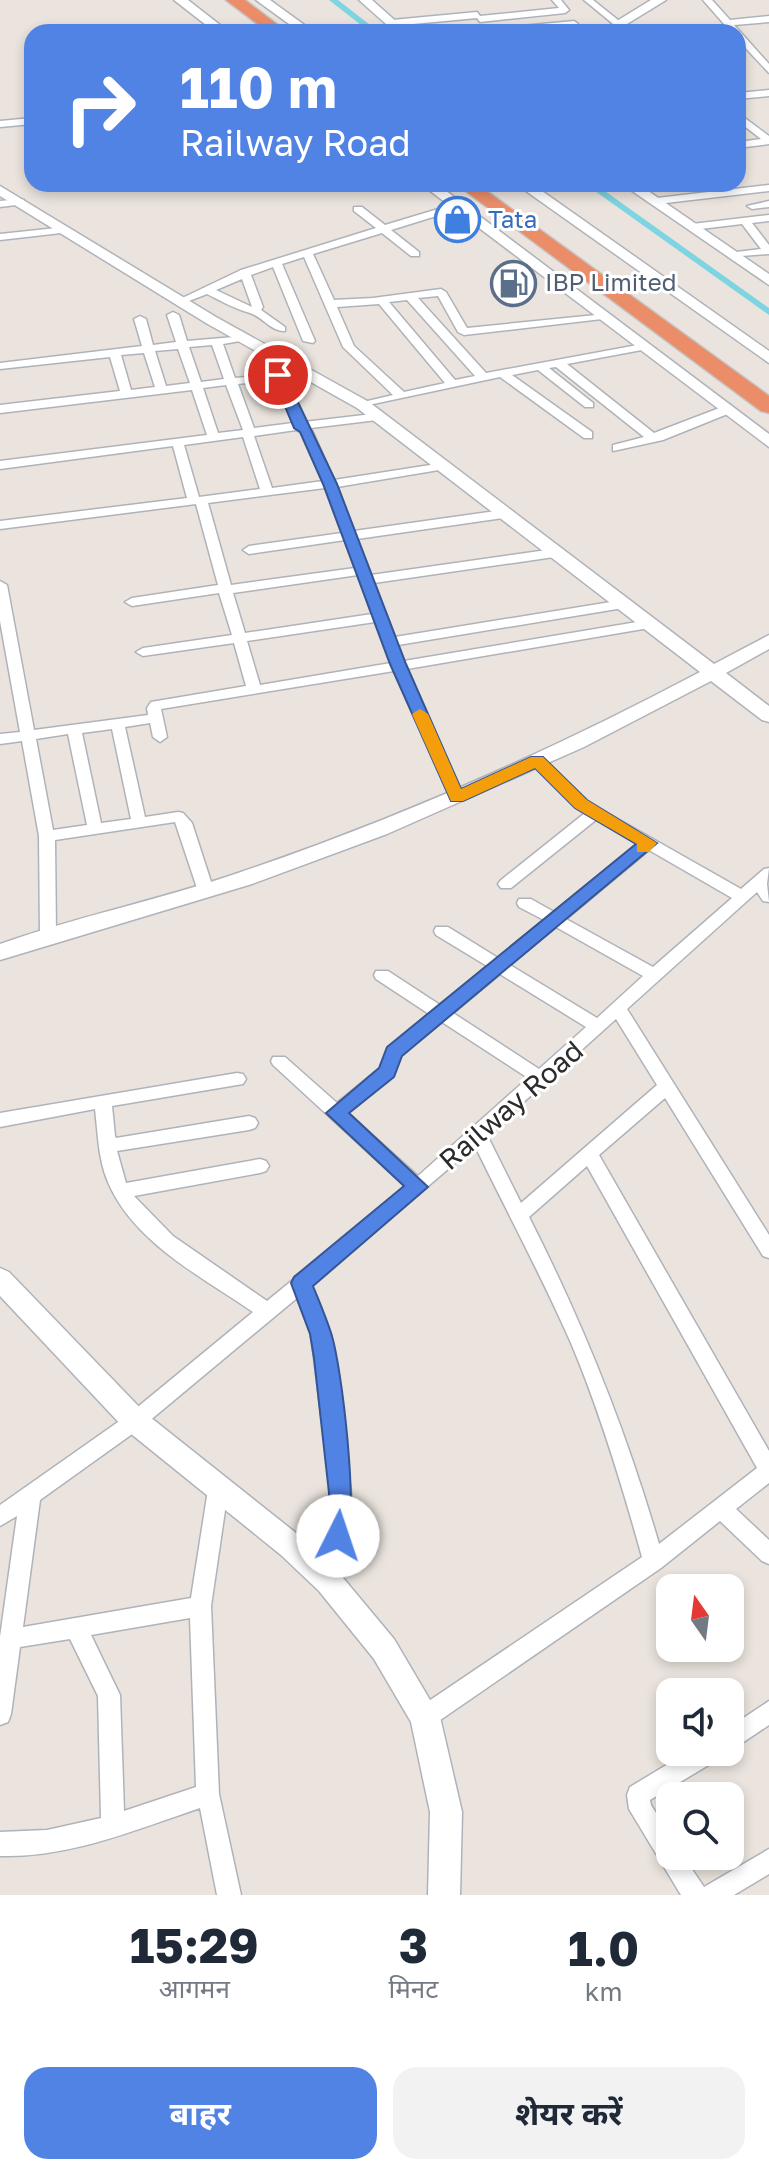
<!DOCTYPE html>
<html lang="hi">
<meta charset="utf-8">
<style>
body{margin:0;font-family:"Golos Text","Noto Sans Devanagari",sans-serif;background:#f2f2f3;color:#1f2937;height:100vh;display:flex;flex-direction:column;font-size:30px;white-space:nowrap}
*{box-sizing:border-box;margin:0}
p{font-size:26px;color:#747a83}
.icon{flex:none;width:44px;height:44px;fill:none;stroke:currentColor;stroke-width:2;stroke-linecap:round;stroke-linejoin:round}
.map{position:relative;height:1895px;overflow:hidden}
.side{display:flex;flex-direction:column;background:#fff;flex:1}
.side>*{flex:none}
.banner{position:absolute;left:24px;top:24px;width:722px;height:168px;border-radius:24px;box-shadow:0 4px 12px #0003;background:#5183e5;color:#fff;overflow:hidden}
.needle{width:52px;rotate:346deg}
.controls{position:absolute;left:656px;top:1574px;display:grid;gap:16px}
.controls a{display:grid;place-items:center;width:88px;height:88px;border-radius:16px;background:#fff;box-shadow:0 4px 12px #0003;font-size:40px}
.pin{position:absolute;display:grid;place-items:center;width:68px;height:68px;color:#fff;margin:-34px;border:4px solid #fff;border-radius:50%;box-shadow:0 2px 8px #0007}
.me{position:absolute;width:88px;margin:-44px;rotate:4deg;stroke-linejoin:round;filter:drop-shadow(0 0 6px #0008)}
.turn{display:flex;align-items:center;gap:28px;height:168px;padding:0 24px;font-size:36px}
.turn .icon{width:104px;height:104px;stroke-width:2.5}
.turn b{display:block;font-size:56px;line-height:68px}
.eta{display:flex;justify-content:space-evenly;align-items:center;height:136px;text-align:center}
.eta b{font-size:48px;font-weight:700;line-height:56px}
.cta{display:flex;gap:16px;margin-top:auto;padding:16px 24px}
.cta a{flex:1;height:92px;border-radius:24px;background:#5183e5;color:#fff;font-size:32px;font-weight:700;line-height:92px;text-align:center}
.cta a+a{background:#f2f2f3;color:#1f2937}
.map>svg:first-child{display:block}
</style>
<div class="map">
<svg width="769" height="1895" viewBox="0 0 769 1895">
<rect width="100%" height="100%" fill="#ebe4de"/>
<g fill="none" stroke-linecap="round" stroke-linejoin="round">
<g fill="#7ed5e1" fill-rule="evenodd">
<path d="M329,0H338L379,32H370Z"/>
<path d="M585,184H595L769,308V315Z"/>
</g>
<defs>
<g id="street">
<path d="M552,0H561L569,10L565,13L480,22L477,18L392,26L388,23L392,20L477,12L480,16L559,8Z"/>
<path d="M584,0H593L633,32H623Z"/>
<path d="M703,0H712L730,20L769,16V22L734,25L769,64V73L738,40V32H731Z"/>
<path d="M574,21L578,24L577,26L518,32H487L491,29Z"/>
<path d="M769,90V96L738,99V93Z"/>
<path d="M738,113L769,136V144L738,148V142L761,139L738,121Z"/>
<path d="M32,118V124L0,127V121Z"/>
<path d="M769,185V191L657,204L652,201L657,198Z"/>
<path d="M20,199L24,200V204L0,207V201Z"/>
<path d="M769,201V207L752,209L747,206Z"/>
<path d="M458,203L463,206L462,208L391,230L419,252V256H411L382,233L313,254L334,300L373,298L441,289L446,292L467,328L606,314L608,316L602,319L464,335L458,332L438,296L418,298L486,373L643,344L647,345V349L567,364L654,433L722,407H730V413L663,440L613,451V445L644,437L556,367L549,368L593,403V407H585L538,370L512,375L592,432V438H584L500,377L359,407V403L393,395L343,347L304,257L282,264L315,341L313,343L303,341L273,267L251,275L263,307L261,310L285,327V331C271,332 263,317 250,313C235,309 221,301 207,294L181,304L176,301L241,270L376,228L354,211V207H362L385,225ZM242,279L252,307L216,290ZM407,300L475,376L455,380L389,302ZM379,304L445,383L404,392L354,346L337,307Z"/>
<path d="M769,215V221L752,223L769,245V254L728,257V253L761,249L742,224L692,230L687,227L692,224Z"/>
<path d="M66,227L71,230L70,232L0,240V234Z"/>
<path d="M173,312L179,315L187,341L246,336V340L223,344L235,378L306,371V375L285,378L304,422L381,413V419L377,420L311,428L334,480L443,463L445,466L439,470L337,487L354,531L503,510L509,514L503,518L357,539L371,575L554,549L560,553L554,557L374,583L395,637L623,600L630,604L623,608L398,645L404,661L649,620L656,624L649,628L407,669L464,797L457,802L450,797L394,671L161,709L167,737L160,742L153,737L150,723L125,727L145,817L178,812L183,813L192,823L214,891L206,896L198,891L175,822L55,840L56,934L48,940L40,934L39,836L22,741L0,744V734L20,732L0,621V581L7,585L34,730L148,715L147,708L151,702L246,686L234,643L143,656L136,652L143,648L232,635L219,593L132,606L125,602L132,598L218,585L196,504L0,529V521L187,498L173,446L0,469V461L207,435L192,390L0,413V405L120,391L110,357L0,369V363L142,346L134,319L140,316L146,319L153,345L176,342L167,315ZM212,345L224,379L201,382L189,347ZM178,349L190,383L166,386L155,351ZM144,353L155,387L131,390L121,355ZM274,380L293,423L254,428L238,384ZM226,385L243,430L218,433L203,388ZM296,430L301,432L323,481L272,488L254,436ZM243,437L260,489L199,497L184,445ZM325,488L342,533L249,546L243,550L249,554L345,540L355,568L231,585L208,503ZM358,575L372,614L245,633L233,593ZM375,622L391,663L260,685L247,641ZM112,729L131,819L101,823L82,733ZM68,734L87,825L53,830L36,739Z"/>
<path d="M537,756L542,758L586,801L741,889L764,869L769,868L767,884L769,902L763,901L757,892L627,1009L769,1235V1258L763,1256L665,1098L599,1155L769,1451V1483L736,1509L769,1540V1564L762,1561L720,1521L661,1568L433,1725L425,1728L417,1725L414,1717L417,1709L642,1557C622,1485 600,1412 571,1343C541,1275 507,1212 475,1146L311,1286L331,1334L351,1493V1512L336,1589L329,1592L322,1589L319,1582L331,1512V1493L311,1334L297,1298L142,1427L40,1500L23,1627L191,1598L208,1490L211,1484L218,1481L225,1484L228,1490L211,1606L219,1794L241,1895H217L200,1808C135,1830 69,1858 0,1856V1832L47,1830L101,1818L98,1696L70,1639L20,1647L11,1714L8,1722L0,1725V1637L17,1516L0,1526V1505L128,1415L253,1312C202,1277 133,1242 108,1182C98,1159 98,1133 95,1109L0,1127V1113L237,1073L243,1074L246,1079L243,1084L237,1085L112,1106L115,1136L116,1138L249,1116L255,1118L258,1123L255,1128L249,1130L117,1151L126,1183L260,1159L266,1161L269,1166L266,1171L260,1173L134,1196L173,1236L267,1301L406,1187L273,1065L271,1061L273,1057H285L337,1103L380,1068L388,1048L429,1014L376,979L374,975L376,971H388L440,1005L487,966L436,935L434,931L436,927H448L498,958L544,920L519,907L517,903L519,899H531L554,912L638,843L597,819L511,888H501L498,884L501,880L585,813L576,807L532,764L530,761L532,758ZM649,850L732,898L653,967L566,919ZM556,927L643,976L597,1018L510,965ZM500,974L586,1027L539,1069L453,1013ZM616,1019L657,1085L521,1203L487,1135ZM442,1022L528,1078L418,1176L348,1113L393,1077L401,1055ZM587,1166L757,1468L659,1544C626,1430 583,1323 529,1217ZM190,1618L196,1787L124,1811L120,1695L91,1635Z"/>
<path d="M769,1701V1725L730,1751V1727Z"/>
<path d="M688,1752H720L717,1760L650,1800L651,1805L670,1835V1856H683L704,1887L769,1849V1874L734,1895H681L629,1809L627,1795L630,1787Z"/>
</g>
<g id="secondary">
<path d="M174,0H188L229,32H215Z"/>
<path d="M256,0H270L314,32H300Z"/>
<path d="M359,0H372L408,32H395Z"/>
<path d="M651,0H666L614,32H599Z"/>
<path d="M421,184H437L769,434V447Z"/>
<path d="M516,184H532L769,351V363Z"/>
<path d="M622,184H638L769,274V285Z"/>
<path d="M0,186L216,317L369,402L714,664L769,635V649L726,673L769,706V722L762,720L711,681L584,747L387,834L252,884L0,960V944C78,916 160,900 238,873C398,819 551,751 700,672L357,408L206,323L0,196Z"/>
<path d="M0,1268L9,1272L145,1413L301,1537L339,1573L394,1639L440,1717L462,1812L460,1895H428L430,1812L411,1722L374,1659L319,1591L281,1555L125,1429L0,1296Z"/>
</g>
<g id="highway">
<path d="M226,0H245L287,32H268Z"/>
<path d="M456,184H477L769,396V413L761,411Z"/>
</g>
</defs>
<use href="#street" stroke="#afb3b9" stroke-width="3"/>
<use href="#secondary" stroke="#afb3b9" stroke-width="3"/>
<use href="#highway" stroke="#c4c4c4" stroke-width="3"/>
<use href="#street" fill="#fff" fill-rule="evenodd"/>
<use href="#secondary" fill="#fff" fill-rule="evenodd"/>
<use href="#highway" fill="#ec8d69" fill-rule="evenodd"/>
</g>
<path fill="#5183e5" stroke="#355595" stroke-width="2" d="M274,373L285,375L337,484L406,664L461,789L531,757H543L587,800L657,843L402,1056L394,1077L349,1113L428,1187L313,1286C319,1301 326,1317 331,1333C342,1366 359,1515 346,1543L338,1546L330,1543L326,1536L329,1493L314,1358L310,1334L291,1283L294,1277L404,1186L326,1113L379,1068L387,1047L636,844L575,808L535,768L463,801H451L390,664L323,484L300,432L294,428L272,375Z"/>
<path fill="#f59e0b" d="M420,709L428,714L461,789L531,757H543L587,800L657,843L649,852H637V844L575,808L535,768L463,801H451L412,714Z"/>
<defs>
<symbol id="shop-ring" viewBox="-11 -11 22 22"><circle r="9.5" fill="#fff" stroke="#3f7fe0" stroke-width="1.5"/><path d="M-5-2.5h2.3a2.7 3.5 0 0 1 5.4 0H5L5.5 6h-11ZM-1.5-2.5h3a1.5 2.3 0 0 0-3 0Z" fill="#3f7fe0"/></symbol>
<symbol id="fuel-ring" viewBox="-11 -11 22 22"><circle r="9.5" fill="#fff" stroke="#5c6f8a" stroke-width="1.5"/><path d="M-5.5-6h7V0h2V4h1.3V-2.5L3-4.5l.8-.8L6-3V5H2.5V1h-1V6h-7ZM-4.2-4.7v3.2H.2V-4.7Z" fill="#5c6f8a"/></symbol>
</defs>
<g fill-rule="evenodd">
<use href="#shop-ring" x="432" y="194" width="51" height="51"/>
<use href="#fuel-ring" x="488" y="258" width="51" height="51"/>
</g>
<g text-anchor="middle" stroke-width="6" stroke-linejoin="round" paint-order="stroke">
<g font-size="24" fill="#366cbe" stroke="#fff" text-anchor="start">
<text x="488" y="228">Tata</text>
</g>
<g font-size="24" fill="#4e5e75" stroke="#fff" text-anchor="start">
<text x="545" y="291">IBP Limited</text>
</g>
<g font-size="28" fill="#2b2b2b" stroke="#fff">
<text transform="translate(511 1105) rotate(-41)" y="10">Railway Road</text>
</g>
</g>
</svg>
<div class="controls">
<a><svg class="needle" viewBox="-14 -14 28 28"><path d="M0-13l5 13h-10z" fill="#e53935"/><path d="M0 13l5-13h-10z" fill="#747a83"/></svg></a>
<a><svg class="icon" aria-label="sound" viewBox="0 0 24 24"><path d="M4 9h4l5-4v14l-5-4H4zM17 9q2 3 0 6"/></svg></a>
<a><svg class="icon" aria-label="search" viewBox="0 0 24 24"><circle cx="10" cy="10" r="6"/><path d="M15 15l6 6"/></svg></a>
</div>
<div class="pin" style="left:278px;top:375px;background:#d93025"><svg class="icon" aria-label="arrive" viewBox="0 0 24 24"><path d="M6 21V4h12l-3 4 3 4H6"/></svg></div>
<svg class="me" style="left:338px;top:1536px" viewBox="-20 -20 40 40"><circle r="19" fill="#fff"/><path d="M0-13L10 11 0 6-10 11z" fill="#5183e5"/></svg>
<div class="banner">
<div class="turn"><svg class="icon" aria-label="right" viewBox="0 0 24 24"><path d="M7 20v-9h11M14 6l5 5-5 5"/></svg><div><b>110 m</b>Railway Road</div></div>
</div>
</div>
<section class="side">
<div class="eta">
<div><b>15:29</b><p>आगमन</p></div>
<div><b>3</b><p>मिनट</p></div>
<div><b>1.0</b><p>km</p></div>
</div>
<div class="cta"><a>बाहर</a><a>शेयर करें</a></div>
</section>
